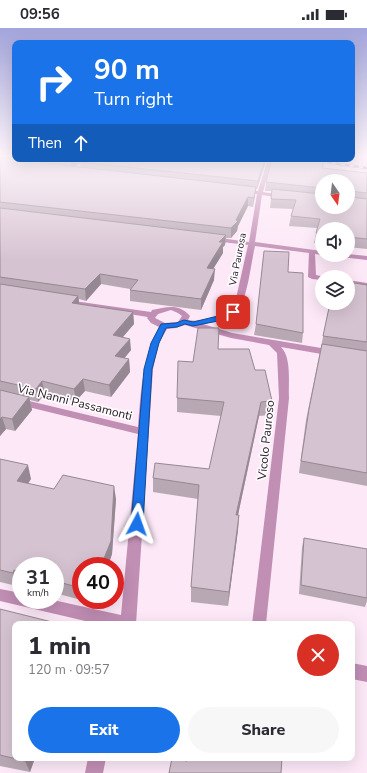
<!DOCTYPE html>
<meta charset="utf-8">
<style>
body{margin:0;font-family:"Nunito Sans",sans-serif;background:#f7f7f7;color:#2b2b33;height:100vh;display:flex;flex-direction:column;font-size:15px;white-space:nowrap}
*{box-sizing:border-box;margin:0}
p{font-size:13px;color:#7c7c81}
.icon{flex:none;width:22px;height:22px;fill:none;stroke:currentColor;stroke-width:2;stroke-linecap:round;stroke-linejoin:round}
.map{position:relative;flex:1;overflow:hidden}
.drawer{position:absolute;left:12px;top:593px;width:343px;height:140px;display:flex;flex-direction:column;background:#fff;border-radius:8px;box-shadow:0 4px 16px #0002}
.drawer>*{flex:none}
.hud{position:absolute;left:12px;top:12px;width:343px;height:122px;border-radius:8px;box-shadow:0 4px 16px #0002;background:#1a73e8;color:#fff;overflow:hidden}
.needle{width:26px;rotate:166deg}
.controls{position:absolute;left:315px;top:146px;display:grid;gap:8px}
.controls a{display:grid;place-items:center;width:40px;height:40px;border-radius:50%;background:#fff;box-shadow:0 4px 16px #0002;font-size:20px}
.speed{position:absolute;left:12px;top:529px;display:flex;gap:8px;font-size:20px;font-weight:700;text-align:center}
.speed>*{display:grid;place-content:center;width:52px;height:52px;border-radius:50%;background:#fff;box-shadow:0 4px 16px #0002;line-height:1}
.speed small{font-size:10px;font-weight:400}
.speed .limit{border:6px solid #d22;background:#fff;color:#111}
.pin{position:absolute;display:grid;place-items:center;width:34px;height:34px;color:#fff;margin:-17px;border-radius:8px;box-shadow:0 2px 6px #0006}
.me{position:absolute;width:44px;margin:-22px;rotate:4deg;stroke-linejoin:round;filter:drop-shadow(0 0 3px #0008)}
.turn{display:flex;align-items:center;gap:14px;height:84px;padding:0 16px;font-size:18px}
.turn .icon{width:52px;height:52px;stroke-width:2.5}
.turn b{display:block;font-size:28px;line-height:34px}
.then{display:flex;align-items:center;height:38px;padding:0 16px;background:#0003;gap:8px;font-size:15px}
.round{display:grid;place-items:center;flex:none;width:42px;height:42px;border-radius:21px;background:#f7f7f7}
.head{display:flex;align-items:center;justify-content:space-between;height:68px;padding:0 16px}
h1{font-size:24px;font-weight:800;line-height:30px}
.cta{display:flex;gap:8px;margin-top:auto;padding:8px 16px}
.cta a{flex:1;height:46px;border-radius:24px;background:#1a73e8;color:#fff;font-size:16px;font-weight:800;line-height:46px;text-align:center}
.cta a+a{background:#f7f7f7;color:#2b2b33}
.status{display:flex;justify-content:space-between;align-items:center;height:28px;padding:0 20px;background:#fff;direction:ltr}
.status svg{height:11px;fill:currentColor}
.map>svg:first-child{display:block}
</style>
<div class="status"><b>09:56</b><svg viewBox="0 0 49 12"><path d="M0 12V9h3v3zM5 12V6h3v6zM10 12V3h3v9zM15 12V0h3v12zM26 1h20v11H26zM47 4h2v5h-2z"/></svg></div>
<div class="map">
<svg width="367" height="745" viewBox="0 0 367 745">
<rect width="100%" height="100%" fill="#fce8f7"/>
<path fill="#fac6ed" d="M352,128H367V146L352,144L347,131H352Z"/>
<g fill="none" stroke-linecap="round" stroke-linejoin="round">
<g fill="#c18eb4" fill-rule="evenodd">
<path d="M268,131H272L263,164L287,168L284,170L262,167L255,214L322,223V227L315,226L316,247L325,249H322V252L312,251L308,249L309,225L255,218C251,234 247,277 235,286C227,293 213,294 203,296L232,305L333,322L337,325L333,328L281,319C292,330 288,356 289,370L266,596H252L279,370L277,325L269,317L231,310L185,297L176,300L167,301L159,315L153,341L136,596H98L0,573V561L21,565V572H53L121,587L138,406L0,372V366L138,399C141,363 142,332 159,299L151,295L147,290L148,289L67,276L63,274L67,272L151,284L152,282C167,279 179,275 190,288L188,292C199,295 220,289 229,283C232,281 233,278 235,275L248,217L213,213L210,211L213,209L249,214L257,166L239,163L242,161L258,163ZM171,282L178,285L182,288L178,294L165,295L155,290L158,286Z"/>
<path d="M348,226L367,228V232L341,229L338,227H348Z"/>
<path d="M348,252L367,255V259L348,256Z"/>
<path d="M352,635L367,638V654L352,651Z"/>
<path d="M88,730H106L103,745H85Z"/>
</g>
<defs>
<path id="rail" d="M305,131L367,140"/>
</defs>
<use href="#rail" stroke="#665b64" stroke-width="2.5"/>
<use href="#rail" stroke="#fffbfe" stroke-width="1.5" stroke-dasharray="4.5" stroke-linecap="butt"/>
</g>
<g fill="#b8a8b4" fill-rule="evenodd">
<path d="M0,128H15V131H266L265,136L257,161H256L253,179L248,178L238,198L237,203L231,210H226L225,217L223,219V225L213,241L214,252L201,282L130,273V261L101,256L86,273L79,271V276L133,284L134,296L123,309L131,322L124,330L129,331L130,344L111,369L85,363L76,373L45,366L38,374L30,372L32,382L15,403L6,401L0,408ZM80,135L81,139H74Z"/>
<path d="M325,131L323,140L367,145V221L348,219V201H322V216L314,215L317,200L289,198L291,188L293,181L270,180L272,163H265L266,154ZM322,153L348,179H322Z"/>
<path d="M288,244L303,305L302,315L254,307L256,296Z"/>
<path d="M367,257V458L299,445L306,392L330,275Z"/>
<path d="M218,321L255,342L272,373L270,387L259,388L238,487H239L238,502L228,578L191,574V559L198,471L153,464V450L209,441L221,388L177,384V370L193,334Z"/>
<path d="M0,432L31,451L28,456L54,461L116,471L112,526L108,538H81V572L55,565V538H21V556L18,555L17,558L0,554Z"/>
<path d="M304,510L367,570V573L365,579L299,566L302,519Z"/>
<path d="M81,572H96L94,575Z"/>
<path d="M0,581L15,730H35L30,744L0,738Z"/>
</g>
<g fill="#968892">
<path d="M72,131H86L80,134V135L71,140L70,132Z"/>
<path d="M265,131H266L265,136L257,161L258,153Z"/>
<path d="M256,159L255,167L253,179L254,170Z"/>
<path d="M248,169V178L238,198L237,203L231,210V200Z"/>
<path d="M226,207L225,217L223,219V225L207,251V240L219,214Z"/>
<path d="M215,241L214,252L201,282V271Z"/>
<path d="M100,246L101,256L86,273L85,261Z"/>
<path d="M78,268L80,279L72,275Z"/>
<path d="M133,284L134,296L114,319L113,307Z"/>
<path d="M130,311L131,322L116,341L115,328Z"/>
<path d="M129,331L130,344L111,369L109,357Z"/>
<path d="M83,351L85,363L76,373L74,361Z"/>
<path d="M42,353L45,366L38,374L36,361Z"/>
<path d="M29,369L32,382L15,403L12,391Z"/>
<path d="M261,374L259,388L235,501L236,487Z"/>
<path d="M2,389L6,401L0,408V391Z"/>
<path d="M28,437L31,451L20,466L17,453Z"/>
<path d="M114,458L116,471L112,526L108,538H101Z"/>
<path d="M239,487L238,502L228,578L229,564Z"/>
<path d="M14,542L18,555L17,558L13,545Z"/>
<path d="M26,730H35L30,744L25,733Z"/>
</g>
<g fill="#d6c3d1" stroke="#968892">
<path d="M0,129L71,138L256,159L254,170L248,169L236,192L238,193L231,200L0,174Z"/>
<path d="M57,131H72L70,132Z"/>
<path d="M84,131H265L258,153L80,134Z"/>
<path d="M272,131H324L322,140L367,145V165L350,163L348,168L350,169L367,171V211L348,209V201H322V206L316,205L320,191L291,188L296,172L271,171L272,161L322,166V179H348V153H322V160L266,154Z"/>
<path d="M0,180L226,207L219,214H223L207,240L215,241L201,271L130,262L138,252L100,246L85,261L0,249Z"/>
<path d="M264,223L289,224L288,244L303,245V305L256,296Z"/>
<path d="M348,254L367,257V314L323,308L330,275H348Z"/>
<path d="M0,256L78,268L72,275L133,284L113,307L130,311L115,328L129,331L109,357L83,351L74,361L42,353L36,361L0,353Z"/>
<path d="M198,300H219L218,321H249L255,342H265L272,373L261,374L236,487H239L229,564L191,559L199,457L153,450L155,435L209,441L224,374L177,370L178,333L193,334Z"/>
<path d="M322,316L367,323V445L301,433L309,381Z"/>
<path d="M0,362L29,369L12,391L2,389L0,391Z"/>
<path d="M0,431L28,437L17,453L54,461L63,447L114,458L111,513L101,538H81V560L55,553V538H21V544L14,542L13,545L0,542Z"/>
<path d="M304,510L367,521V570L301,557Z"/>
<path d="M0,581L60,596H15V730H26L25,733L0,727Z"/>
<path d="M172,730L187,733V730H282L281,745H169Z"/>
</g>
<linearGradient id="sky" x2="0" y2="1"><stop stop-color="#a2a4db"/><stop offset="0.55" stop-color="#fef5fb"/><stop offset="1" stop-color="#fef5fb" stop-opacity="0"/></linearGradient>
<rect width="367" height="232" fill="url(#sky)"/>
<path fill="#1a73e8" stroke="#114b97" d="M233,281L236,282V285L223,292L193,298L185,296L177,299L166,300L159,315L152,341L143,496L141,499L137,500L133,499L131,496L144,341L151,315L161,296L176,295L184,292L193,294L218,288Z"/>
<g text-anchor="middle" stroke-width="3.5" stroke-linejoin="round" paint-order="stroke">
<g font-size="10" fill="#272026" stroke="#fffbfe">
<text transform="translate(237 231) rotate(-79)" y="4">Via Paurosa</text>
</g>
<g font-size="12" fill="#272026" stroke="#fffbfe">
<text transform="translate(75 374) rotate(14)" y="4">Via Nanni Passamonti</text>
<text transform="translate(266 412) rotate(-84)" y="4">Vicolo Pauroso</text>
</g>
</g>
</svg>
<div class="controls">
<a><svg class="needle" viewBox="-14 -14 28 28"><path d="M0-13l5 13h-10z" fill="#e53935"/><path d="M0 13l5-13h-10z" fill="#7c7c81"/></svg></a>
<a><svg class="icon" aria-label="sound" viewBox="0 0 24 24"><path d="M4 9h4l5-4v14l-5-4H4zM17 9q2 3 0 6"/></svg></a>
<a><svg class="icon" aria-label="layers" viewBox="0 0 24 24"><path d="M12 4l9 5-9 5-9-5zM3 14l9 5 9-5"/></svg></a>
</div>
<div class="speed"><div>31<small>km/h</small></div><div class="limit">40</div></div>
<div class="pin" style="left:233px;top:284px;background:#d93025"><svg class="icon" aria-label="arrive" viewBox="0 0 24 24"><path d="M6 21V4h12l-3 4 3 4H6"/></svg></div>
<svg class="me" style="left:137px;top:496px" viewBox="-20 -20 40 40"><path d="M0-17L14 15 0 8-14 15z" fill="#1a73e8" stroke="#fff" stroke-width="4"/></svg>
<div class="hud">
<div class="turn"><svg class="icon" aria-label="right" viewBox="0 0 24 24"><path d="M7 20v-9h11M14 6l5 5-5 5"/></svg><div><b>90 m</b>Turn right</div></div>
<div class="then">Then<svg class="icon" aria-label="ahead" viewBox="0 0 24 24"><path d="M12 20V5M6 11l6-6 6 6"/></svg></div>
</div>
<section class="drawer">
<div class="head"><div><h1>1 min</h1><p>120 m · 09:57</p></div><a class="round" style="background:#d93025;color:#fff"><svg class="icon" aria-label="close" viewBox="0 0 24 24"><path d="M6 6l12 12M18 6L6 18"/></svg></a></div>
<div class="cta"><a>Exit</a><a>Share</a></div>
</section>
</div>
